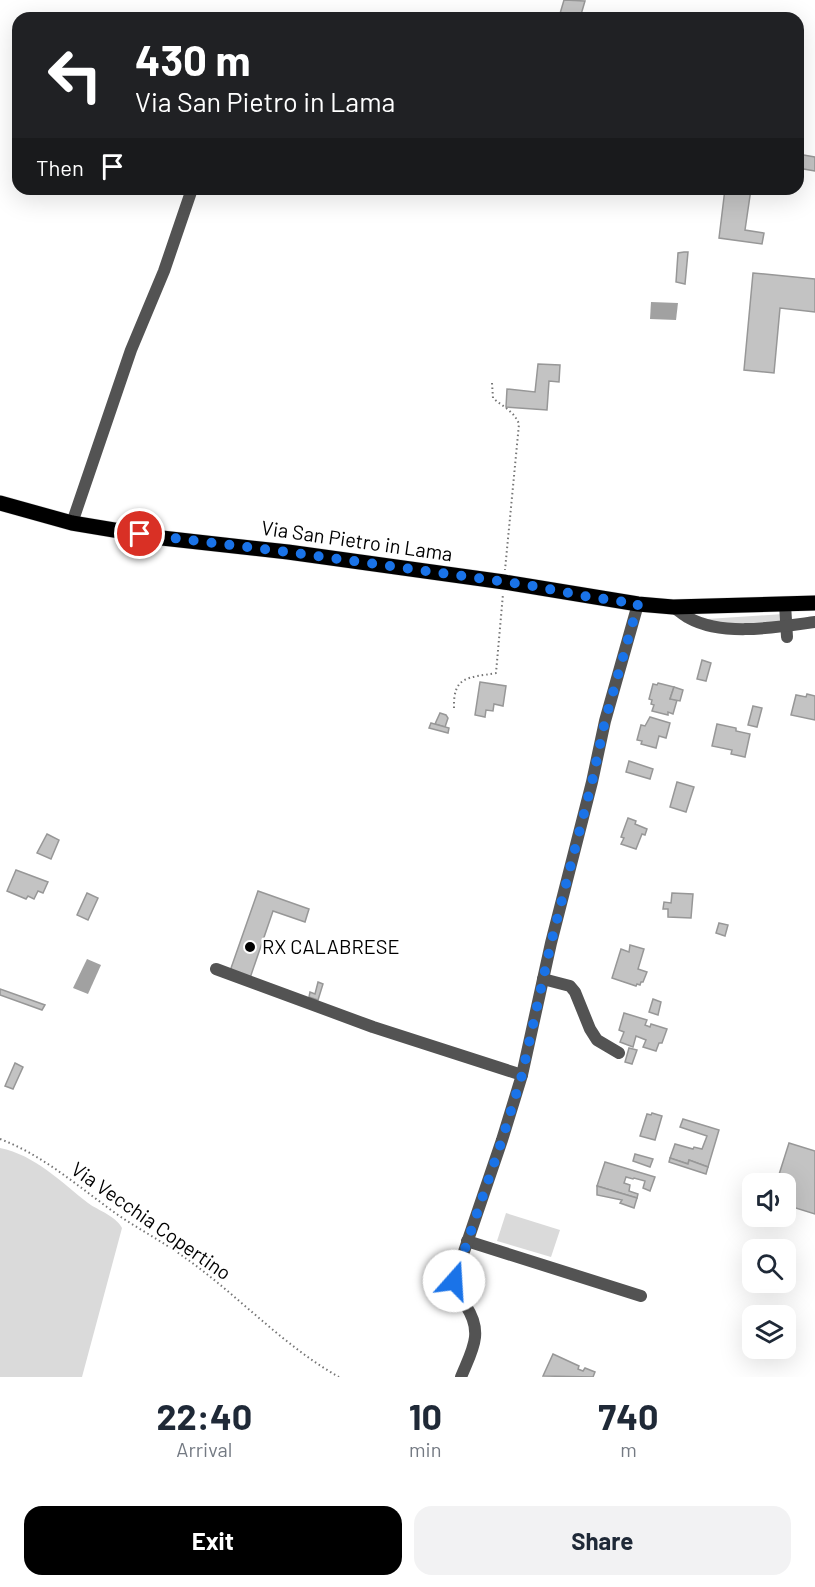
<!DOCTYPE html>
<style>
body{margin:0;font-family:Barlow,sans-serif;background:#f2f2f3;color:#1f2937;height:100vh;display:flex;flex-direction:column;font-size:22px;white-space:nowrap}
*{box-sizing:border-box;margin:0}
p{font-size:20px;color:#747a83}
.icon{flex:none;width:33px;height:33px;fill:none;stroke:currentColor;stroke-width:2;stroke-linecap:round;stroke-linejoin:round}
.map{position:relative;height:1377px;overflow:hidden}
.sheet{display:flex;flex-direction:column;background:#fff;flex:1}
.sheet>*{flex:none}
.hud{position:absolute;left:12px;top:12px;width:792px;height:183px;border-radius:18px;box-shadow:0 6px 24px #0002;background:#202124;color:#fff;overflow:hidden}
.fabs{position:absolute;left:742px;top:1173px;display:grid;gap:12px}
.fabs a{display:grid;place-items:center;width:54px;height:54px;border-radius:12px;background:#fff;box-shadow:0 6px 24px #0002;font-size:30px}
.pin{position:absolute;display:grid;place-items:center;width:51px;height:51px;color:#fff;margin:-26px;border:3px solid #fff;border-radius:50%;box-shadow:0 2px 6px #0007}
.me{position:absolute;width:66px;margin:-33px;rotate:19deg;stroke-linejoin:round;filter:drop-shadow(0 0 4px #0008)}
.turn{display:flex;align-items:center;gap:21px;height:126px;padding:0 24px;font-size:27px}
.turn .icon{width:78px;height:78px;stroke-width:2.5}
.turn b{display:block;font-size:42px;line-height:51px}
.then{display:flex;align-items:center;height:57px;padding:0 24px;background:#0003;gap:12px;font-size:22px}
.eta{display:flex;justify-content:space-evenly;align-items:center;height:102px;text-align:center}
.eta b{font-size:36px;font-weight:700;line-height:42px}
.cta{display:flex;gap:12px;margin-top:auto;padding:12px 24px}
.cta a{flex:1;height:69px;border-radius:18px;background:#000;color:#fff;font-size:24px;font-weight:700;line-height:69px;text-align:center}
.cta a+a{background:#f2f2f3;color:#1f2937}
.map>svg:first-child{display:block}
</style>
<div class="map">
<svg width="815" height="1377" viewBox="0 0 815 1377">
<rect width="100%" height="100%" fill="#fff"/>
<g fill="#dadada">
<path d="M783,614V621L778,623L715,624L707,619Z"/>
<path d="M0,1148C35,1155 61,1182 88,1203C99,1211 116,1216 122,1228L82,1377H0Z"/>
<path d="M506,1213L560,1230L551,1257L497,1241Z"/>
</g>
<g fill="#a1a1a1">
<path d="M651,302L678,303L676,320L650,319Z"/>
<path d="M87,959L101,965L88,994L73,988Z"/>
</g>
<g fill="#c3c3c3" stroke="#979797" stroke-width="1.5">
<path d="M564,0L585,1L580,18L559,17Z"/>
<path d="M798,154L815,157V171L798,168Z"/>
<path d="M725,189H751L745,230L764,233L762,244L719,238Z"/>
<path d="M684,252H688L685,284L676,282L678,253Z"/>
<path d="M753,273L815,279V312L780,308L774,373L744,370Z"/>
<path d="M538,364L560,365L559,382L549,381L547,410L506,407L507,389L535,392Z"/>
<path d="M702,660L711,663L706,681L697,679Z"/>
<path d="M480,682L506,686L503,706L494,704L493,711L486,710L485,717L475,715Z"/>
<path d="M658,683L674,687L670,699L677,700L673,714L668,712V715L652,711L654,705L651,704L652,700L649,699L653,684L657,685Z"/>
<path d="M674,687L683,690L680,701L670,699Z"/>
<path d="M807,694L815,696V720L791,715L796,695L806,697Z"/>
<path d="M753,706L762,708L757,727L748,725Z"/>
<path d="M440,713L446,715L448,718L445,727L435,724Z"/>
<path d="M650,717L670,723L666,738L659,736L656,748L641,744L642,741L637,740L641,725L645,726Z"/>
<path d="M431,723L449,728L448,733L429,728Z"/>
<path d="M717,724L736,728V731L750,734L745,757L731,754L732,750L712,746Z"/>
<path d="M629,761L653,769L650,779L626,772Z"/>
<path d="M677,782L694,787L686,812L670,807Z"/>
<path d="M628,818L636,821L635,824L647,829L645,835L642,834L636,849L621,844L624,838L621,837Z"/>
<path d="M47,834L59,840L51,859L37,853Z"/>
<path d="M16,870L48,882L43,893L38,891L34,899L28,896L26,899L7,891Z"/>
<path d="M258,891L309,909L305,922L273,911L250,978L230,971Z"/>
<path d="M87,893L98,898L88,920L77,915Z"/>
<path d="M672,893L693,894L691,918L668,917V909H663L664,902L671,903Z"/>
<path d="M719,923L728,925L725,936L716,933Z"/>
<path d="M630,945L644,949L638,969L647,972L643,982H641L640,985L637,984L636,986L612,978L621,949L629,952Z"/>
<path d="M318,982L323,984L318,1000L309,997L310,992L315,994Z"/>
<path d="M0,989L45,1005L42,1010L0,995Z"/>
<path d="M653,999L661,1002L658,1015L649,1012Z"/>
<path d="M624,1013L647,1020L645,1025L650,1027L651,1024L667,1029L662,1043H659L656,1051L643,1047L646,1040L636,1036L633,1047L620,1042L624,1032L619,1030Z"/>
<path d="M629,1048L637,1050L632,1064L625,1062Z"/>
<path d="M15,1063L23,1067L13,1089L5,1086Z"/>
<path d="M652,1113L662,1116L655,1140L640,1136L647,1114L651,1115Z"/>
<path d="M683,1119L719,1130L708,1167L689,1160L688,1164L670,1158L675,1144L693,1149L694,1147L702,1149L707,1136L680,1127Z"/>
<path d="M789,1143L815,1151V1214L786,1205V1184H776Z"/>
<path d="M635,1154L653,1159L650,1167L633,1161Z"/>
<path d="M670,1158L688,1164L689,1160L708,1167L706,1174L669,1162Z"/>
<path d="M605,1162L655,1177L650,1191L643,1188L645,1181L634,1178L633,1179L626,1177L624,1183L630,1185L629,1191L638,1194L637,1198L597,1186Z"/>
<path d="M597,1186L637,1198L634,1208L620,1203L622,1200L597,1195Z"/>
<path d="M553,1354L579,1366L578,1369L583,1371L585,1368L595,1372L593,1377L543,1376Z"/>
</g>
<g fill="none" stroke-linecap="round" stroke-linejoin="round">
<defs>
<path id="major" d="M0,503L72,523L162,538L288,552L504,582L638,604L673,607L815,603"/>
</defs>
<use href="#major" stroke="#dbdbdb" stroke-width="16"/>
<g stroke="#757575" stroke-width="2" stroke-dasharray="1.5 3" stroke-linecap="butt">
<path d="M492,383L493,398C503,407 514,411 519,424L505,570"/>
<path d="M454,708C453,675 469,678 496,673L503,594"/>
<path d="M0,1139C40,1154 73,1182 107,1207C132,1226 159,1239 184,1257C237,1294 282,1345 339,1377"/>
</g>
<g stroke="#535353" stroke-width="12">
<path d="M72,523L131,350L164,271L192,189"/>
<path d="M785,604L787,637"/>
<path d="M673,607C678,610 683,615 689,618C723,637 778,627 815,622"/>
<path d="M216,969L373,1027L522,1075"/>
<path d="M543,979L570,986L575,992L590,1029L597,1040L619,1053"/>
<path d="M467,1241L641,1296"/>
<path d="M461,1377C472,1350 484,1333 466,1306C461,1298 455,1290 454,1281L502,1140L522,1075L551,943L592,782L605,721L638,604"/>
</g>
<use href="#major" stroke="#000" stroke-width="15"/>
</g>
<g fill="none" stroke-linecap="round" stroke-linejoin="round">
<path stroke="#1a73e8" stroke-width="10" stroke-dasharray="0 18" d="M140,534L288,552L528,585L584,596L638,604L605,721L592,782L551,943L522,1075L502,1140L454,1281"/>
</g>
<circle fill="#000" stroke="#fff" stroke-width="2" cx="250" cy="947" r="6"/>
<g text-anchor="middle" stroke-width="5" stroke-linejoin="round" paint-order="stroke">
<g font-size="20" fill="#000" stroke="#fff">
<text transform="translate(357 541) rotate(8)" y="7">Via San Pietro in Lama</text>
<text transform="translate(151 1221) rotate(35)" y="7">Via Vecchia Copertino</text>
</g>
<g font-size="20" fill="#000" stroke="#fff" text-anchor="start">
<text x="262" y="954">RX CALABRESE</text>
</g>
</g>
</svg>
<div class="fabs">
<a><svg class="icon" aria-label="sound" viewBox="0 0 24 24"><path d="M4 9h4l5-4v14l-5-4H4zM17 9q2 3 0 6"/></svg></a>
<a><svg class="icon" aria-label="search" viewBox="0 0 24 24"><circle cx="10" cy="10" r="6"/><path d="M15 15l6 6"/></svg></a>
<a><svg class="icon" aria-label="layers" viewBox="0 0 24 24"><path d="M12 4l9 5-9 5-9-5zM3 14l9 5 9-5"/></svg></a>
</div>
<div class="pin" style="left:140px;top:534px;background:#d93025"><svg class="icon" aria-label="arrive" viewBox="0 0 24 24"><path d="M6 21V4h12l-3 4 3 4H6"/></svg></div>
<svg class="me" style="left:454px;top:1281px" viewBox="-20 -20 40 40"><circle r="19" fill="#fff"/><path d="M0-13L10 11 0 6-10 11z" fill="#1a73e8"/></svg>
<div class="hud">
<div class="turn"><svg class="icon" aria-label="left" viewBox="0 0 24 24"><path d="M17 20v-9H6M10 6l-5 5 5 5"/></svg><div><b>430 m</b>Via San Pietro in Lama</div></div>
<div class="then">Then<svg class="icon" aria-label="arrive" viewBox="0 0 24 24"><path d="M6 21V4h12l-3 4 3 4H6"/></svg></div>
</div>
</div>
<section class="sheet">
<div class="eta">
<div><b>22:40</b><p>Arrival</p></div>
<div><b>10</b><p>min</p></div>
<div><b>740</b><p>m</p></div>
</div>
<div class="cta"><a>Exit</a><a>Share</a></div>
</section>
